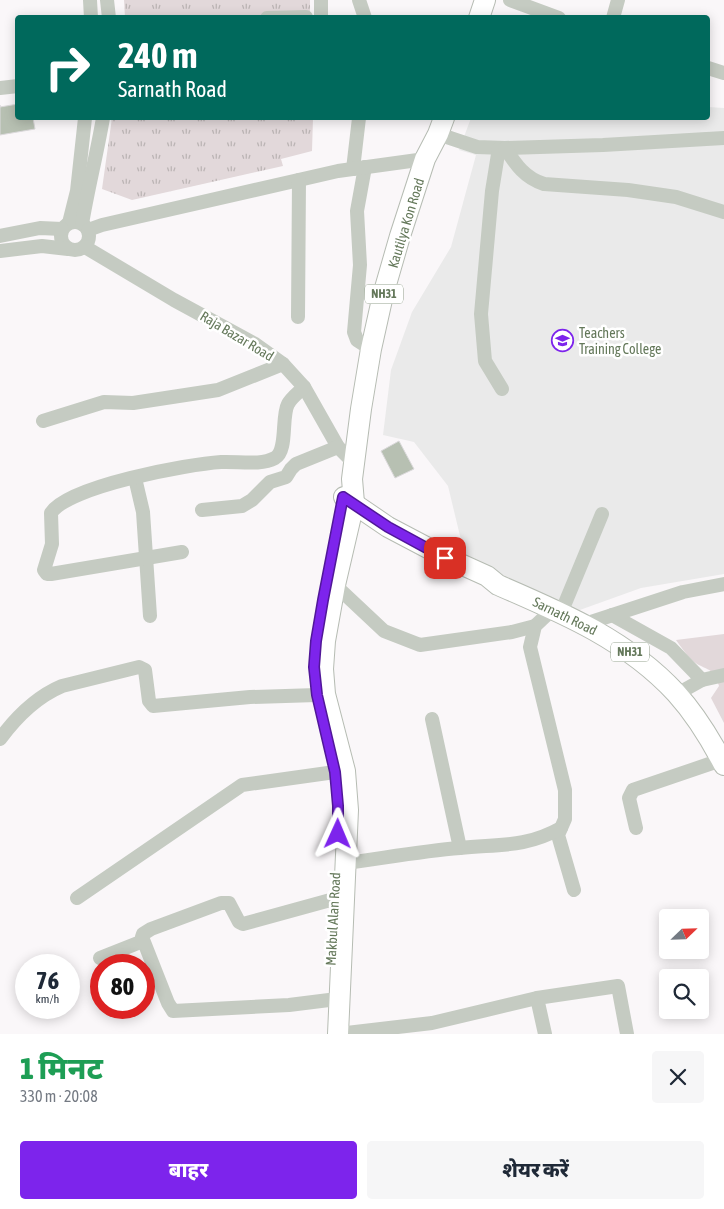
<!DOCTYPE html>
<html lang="hi">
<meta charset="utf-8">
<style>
body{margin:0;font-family:"Asap Condensed","Noto Sans Devanagari",sans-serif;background:#f6f6f7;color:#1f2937;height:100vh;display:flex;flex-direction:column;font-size:19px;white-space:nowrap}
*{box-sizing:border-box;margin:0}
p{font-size:16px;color:#747a83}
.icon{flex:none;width:28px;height:28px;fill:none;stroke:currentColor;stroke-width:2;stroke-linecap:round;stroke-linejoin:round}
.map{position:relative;height:1034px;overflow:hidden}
.drawer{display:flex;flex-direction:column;background:#fff;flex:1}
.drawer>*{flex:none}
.top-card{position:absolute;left:15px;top:15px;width:695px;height:105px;border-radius:5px;box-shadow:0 2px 12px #0003;background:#00695c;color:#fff;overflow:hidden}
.needle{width:32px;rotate:67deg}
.controls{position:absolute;left:659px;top:909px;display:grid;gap:10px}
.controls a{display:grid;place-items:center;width:50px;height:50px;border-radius:5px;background:#fff;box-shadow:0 2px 12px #0003;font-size:25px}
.speed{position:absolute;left:15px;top:954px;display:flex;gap:10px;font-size:25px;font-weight:700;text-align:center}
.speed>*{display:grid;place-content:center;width:65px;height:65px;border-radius:50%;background:#fff;box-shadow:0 2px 12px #0003;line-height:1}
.speed small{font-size:12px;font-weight:400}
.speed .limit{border:8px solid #d22;background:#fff;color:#111}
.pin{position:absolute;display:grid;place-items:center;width:42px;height:42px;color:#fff;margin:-21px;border-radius:10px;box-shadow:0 2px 8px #0006}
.me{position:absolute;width:55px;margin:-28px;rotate:1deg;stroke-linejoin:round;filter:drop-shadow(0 0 4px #0008)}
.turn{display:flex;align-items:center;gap:18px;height:105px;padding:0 20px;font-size:22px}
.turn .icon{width:65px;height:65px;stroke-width:2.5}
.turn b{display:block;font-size:35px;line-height:42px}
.round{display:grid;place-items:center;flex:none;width:52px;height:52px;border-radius:5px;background:#f6f6f7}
.summary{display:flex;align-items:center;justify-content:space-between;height:85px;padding:0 20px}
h1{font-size:30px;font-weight:800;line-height:38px;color:#1e9e55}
.cta{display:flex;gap:10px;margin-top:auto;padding:10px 20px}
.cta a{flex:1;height:58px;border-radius:5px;background:#7d24ec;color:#fff;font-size:20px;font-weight:800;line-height:58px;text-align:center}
.cta a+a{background:#f6f6f7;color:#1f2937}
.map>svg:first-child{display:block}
</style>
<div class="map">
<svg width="724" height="1034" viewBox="0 0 724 1034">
<defs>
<pattern id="park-tufts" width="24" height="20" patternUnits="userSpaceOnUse" patternTransform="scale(1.25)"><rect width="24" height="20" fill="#e2d8da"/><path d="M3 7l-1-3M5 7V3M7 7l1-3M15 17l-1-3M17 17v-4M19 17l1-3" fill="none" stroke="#bbb4b4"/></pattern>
</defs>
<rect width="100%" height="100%" fill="#faf7f9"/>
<path fill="#eaeaea" d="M708,107L724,108V574L641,588L577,611L457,553L461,540L448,486L414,442L383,435L391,370L412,312L451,247L476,155L459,150L471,118H708Z"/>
<path fill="#e2d8da" d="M724,634V723L711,698L719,686C713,664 704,672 691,659C686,654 681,647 676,640Z"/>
<g fill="url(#park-tufts)">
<path d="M124,0H310V17H125Z"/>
<path d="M112,118H313L312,151L281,159L283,166L132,200L102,189Z"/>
</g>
<g fill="#b7c0b2" stroke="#dbd9db">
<path d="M18,104V118H33L35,129L0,135V105V107Z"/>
<path d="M399,441L414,469L395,478L381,451Z"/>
</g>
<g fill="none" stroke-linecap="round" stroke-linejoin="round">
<defs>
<g id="highway">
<path d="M479,18L485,0"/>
<path d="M344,497L388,527L445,557L487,576L498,585C563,613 627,640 676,693C695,714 711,740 724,765"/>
<path d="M338,1034L348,810L345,771L325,694L323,669L325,641L335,585L354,503L352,479L361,409L371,349L383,295L400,236L425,159L438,134L444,118"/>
</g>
</defs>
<use href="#highway" stroke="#b6bcb3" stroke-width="22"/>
<g stroke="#c5cbc2" stroke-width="14">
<path d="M90,0L91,18"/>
<path d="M107,0L109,18"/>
<path d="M359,0L365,18"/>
<path d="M510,0L559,18"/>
<path d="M267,18L306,17"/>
<path d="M321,18V0"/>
<path d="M613,18L618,0"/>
<path d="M708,68L724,73"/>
<path d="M0,88L18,86"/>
<path d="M438,134L477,147L505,148L603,145L724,138"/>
<path d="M499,148L492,191L481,314L485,361L502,389"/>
<path d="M505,148C516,165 525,178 544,184L628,190L676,197L724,212"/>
<path d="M365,167L357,211L360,265L354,332L357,340L371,349"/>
<path d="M353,169L359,118"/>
<circle cx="75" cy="236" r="14"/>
<path d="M69,223L77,191L85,118"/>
<path d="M82,224C88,188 97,153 103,118"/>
<path d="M88,230L102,225L338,171L425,159"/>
<path d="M0,236L40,228L62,229"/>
<path d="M85,247L174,300L255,344L283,364L304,387L338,447L354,463"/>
<path d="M0,251L42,246L68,249"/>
<path d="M298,317L299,180"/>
<path d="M43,421L104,402L133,403L218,390L283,364"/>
<path d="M135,478L143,512L150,616"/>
<path d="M202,510L242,506L252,500L270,482L286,477L291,469L296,464L338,447"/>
<path d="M182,552L51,574H47L44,570L52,544L51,513C68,486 189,464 221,462C238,461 260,466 275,458C288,451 281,417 288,404C291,398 299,392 304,387"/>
<path d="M335,585L384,631L420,645L512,632L535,626"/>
<path d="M553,609L535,626L530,647L565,790V819L558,835L574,890"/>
<path d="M561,613L602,514"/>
<path d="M612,615L671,648L702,680"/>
<path d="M585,624L683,592L724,584"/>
<path d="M677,694L702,680L724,675"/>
<path d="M432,719L460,848"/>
<path d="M0,739C17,716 36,697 62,686L139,667L145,670L149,701L153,706L250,697L317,695"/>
<path d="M636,828L629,798L633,790L721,760"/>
<path d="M346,863C384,858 422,851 460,848C499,844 525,848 561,828"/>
<path d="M77,898L242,785L335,772"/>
<path d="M100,958L143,941"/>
<path d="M329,1000L289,1005L173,1011L168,1003L142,937L143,934L151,929L221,903H229L239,922L243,924L334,899"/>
<path d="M338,1034L432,1023L537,998"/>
<path d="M545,1034L537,998L618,986L627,1034"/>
</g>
<use href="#highway" stroke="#fff" stroke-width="20"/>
</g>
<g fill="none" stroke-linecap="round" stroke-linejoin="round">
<defs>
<path id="route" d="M338,834V806L335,772L317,695L314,667L316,641L323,600L343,497L388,527L445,558"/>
</defs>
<use href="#route" stroke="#511799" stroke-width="12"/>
<use href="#route" stroke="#7d24ec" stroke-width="9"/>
</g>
<defs>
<symbol id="university-ring" viewBox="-11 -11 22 22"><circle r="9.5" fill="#fff" stroke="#7d24ec" stroke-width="1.5"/><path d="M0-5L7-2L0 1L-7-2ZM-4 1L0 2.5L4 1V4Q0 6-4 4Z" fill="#7d24ec"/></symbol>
</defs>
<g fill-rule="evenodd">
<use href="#university-ring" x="550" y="328" width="25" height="25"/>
</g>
<g text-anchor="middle" stroke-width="5" stroke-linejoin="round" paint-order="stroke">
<g fill="#fff" stroke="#92a08c" stroke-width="1">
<rect x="365" y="284.5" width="38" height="19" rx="4"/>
<rect x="611" y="642.5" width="38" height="19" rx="4"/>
</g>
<g font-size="12" font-weight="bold" fill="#64785a">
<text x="384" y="298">NH31</text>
<text x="630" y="656">NH31</text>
</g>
<g font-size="14" fill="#64785a" stroke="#fff">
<text transform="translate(406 223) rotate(-73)" y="5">Kautilya Kon Road</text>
<text transform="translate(237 336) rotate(31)" y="5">Raja Bazar Road</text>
<text transform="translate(565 616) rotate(26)" y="5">Sarnath Road</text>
<text transform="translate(333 919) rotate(-87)" y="5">Makbul Alan Road</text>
</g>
<g font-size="14" fill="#64785a" stroke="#fff" text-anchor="start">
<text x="579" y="338">Teachers<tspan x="579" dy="16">Training College</tspan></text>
</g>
</g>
</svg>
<div class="controls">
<a><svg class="needle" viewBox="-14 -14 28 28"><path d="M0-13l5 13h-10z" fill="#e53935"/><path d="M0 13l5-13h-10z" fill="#747a83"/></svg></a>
<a><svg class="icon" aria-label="search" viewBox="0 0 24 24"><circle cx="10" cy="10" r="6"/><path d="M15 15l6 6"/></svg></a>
</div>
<div class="speed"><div>76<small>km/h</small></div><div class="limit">80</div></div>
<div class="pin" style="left:445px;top:558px;background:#d93025"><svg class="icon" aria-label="arrive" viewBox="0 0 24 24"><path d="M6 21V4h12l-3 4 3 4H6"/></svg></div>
<svg class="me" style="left:338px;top:834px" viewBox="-20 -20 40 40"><path d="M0-17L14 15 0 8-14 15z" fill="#7d24ec" stroke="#fff" stroke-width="4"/></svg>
<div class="top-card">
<div class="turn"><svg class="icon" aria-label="right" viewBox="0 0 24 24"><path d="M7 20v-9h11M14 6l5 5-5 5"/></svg><div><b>240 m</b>Sarnath Road</div></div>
</div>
</div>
<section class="drawer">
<div class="summary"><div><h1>1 मिनट</h1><p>330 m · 20:08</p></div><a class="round"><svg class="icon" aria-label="close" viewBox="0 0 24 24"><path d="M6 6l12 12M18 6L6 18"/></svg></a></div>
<div class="cta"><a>बाहर</a><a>शेयर करें</a></div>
</section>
